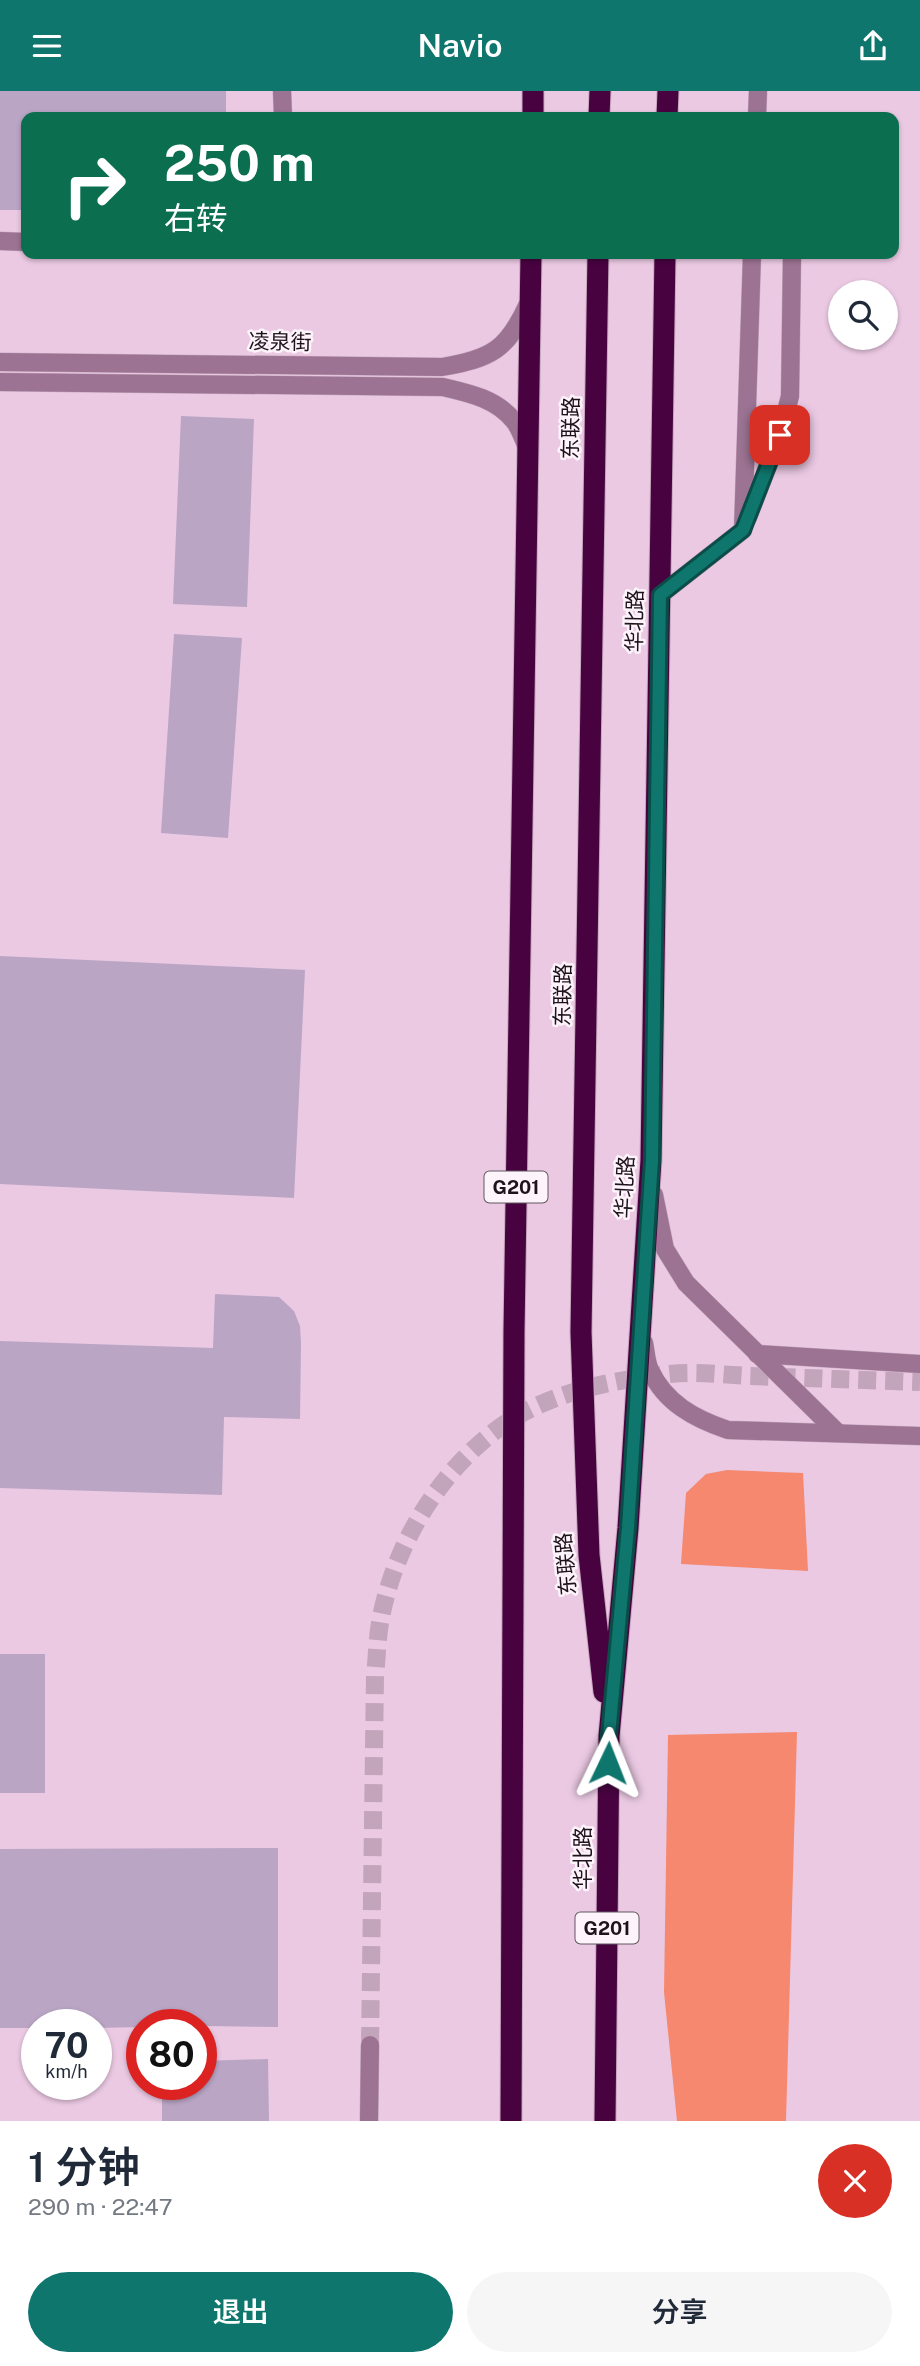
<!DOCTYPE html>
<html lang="zh">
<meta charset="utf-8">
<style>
body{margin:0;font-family:"Public Sans","Noto Sans SC",sans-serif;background:#f6f6f7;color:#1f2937;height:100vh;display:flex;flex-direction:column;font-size:26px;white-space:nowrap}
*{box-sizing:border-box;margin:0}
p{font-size:23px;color:#747a83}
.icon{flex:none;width:38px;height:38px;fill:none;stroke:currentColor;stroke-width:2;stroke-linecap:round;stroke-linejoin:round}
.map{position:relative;height:2030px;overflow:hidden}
.side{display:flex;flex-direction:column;background:#fff;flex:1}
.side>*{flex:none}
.banner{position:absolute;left:21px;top:21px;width:878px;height:147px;border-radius:14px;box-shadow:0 2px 5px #0004;background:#0b6e4f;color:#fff;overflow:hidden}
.fabs{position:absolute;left:828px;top:189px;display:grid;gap:14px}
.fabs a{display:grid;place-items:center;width:70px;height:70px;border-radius:50%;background:#fff;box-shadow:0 2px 5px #0004;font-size:35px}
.speed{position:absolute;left:21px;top:1918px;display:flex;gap:14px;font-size:35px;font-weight:700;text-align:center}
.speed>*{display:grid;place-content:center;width:91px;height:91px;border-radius:50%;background:#fff;box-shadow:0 2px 5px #0004;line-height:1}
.speed small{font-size:18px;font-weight:400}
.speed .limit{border:10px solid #d22;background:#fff;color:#111}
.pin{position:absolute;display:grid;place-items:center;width:60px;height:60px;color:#fff;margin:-30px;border-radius:14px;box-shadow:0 4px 10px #0006}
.me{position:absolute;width:77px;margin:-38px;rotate:2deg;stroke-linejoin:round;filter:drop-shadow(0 0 5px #0008)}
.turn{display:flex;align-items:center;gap:24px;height:147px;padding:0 28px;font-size:32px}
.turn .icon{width:91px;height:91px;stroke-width:2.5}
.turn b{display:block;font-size:49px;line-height:60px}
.round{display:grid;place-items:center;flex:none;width:74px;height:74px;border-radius:37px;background:#f6f6f7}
.headline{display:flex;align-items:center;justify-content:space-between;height:119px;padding:0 28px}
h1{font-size:42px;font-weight:600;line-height:52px}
.button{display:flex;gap:14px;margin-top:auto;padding:14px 28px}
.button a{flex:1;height:80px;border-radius:42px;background:#0f766e;color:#fff;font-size:28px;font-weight:600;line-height:80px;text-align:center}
.button a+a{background:#f6f6f7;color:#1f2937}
header{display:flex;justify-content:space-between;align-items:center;height:91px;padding:0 28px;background:#0f766e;color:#fff;font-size:32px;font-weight:600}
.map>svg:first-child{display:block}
</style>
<header><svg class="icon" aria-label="menu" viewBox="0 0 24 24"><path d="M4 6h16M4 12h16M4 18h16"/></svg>Navio<svg class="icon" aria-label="share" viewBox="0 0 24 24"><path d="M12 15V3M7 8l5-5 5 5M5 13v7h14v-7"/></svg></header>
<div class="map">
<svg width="920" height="2030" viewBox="0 0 920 2030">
<rect width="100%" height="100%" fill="#ebc9e3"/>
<g fill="#f5886e">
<path d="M727,1379L803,1382L808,1480L681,1473L686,1402L706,1383Z"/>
<path d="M797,1641L786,2030H677L664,1901L668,1644Z"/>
</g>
<g fill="#baa5c5">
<path d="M0,0H226V26H26V119H0Z"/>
<path d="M181,325L254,328L247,516L173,513Z"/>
<path d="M174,543L242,547L228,747L161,742Z"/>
<path d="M0,865L305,879L294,1107L0,1093Z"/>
<path d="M215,1203L279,1206L294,1220L300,1235L301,1252L300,1328L224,1326L222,1404L0,1397V1250L213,1257Z"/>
<rect x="0" y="1563" width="45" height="139"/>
<path d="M278,1757V1936L142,1934V1936L96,1937V1934H37V1937H0V1758Z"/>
<path d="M268,1968L269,2030H162V1993H201V1970Z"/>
</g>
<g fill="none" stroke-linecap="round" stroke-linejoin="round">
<path stroke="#c2a4bb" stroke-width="18" stroke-dasharray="18 9" stroke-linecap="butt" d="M370,1954L375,1585C377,1567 377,1549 380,1532C394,1450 446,1368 517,1325C562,1299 619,1288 670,1283C696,1280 724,1284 750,1285C807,1287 863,1289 920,1291"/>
<defs>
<g id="minor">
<path d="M282,0L283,26"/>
<path d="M757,26L758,0"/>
<path d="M0,150L26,151"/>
<path d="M0,271L442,276C492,267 507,259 528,213"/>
<path d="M0,291L443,296C469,302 497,308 514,330C520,337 523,348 527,356"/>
<path d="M748,426L780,344L790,305L792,163"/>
<path d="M660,504L743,439L752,163"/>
<path d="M654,1104L665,1158L686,1192L838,1342"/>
<path d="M644,1252C646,1261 646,1271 650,1279C665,1312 695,1328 728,1339L920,1345"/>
<path d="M757,1263L920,1273"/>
<path d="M369,2030L370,1954"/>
</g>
<g id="highway">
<path d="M533,26V0"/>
<path d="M599,26L600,0"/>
<path d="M667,26L668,0"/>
<path d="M598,163L581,1241L589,1464L604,1601"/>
<path d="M511,2030L514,1241L531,163"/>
<path d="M605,2030L609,1645L628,1437L651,1069L665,163"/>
</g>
</defs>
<use href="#minor" stroke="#c6a8bf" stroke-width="19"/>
<use href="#highway" stroke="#c6a8bf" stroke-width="23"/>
<use href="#minor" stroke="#9c7393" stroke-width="18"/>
<use href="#highway" stroke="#480240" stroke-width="21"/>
</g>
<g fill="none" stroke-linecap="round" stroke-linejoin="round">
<defs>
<path id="route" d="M608,1672L609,1644L628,1437L652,1069L660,504L743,439L780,344"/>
</defs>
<use href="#route" stroke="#0a4d48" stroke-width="18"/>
<use href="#route" stroke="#0f766e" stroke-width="12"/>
</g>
<g text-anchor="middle" stroke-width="5" stroke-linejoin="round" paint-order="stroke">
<g fill="#fdf3fa" stroke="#61565e" stroke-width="2">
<rect x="484.5" y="1080.5" width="63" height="31" rx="5"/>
<rect x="575.5" y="1821.5" width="63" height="31" rx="5"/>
</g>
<g font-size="19" font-weight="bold" fill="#1e121b">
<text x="516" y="1103">G201</text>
<text x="607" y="1844">G201</text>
</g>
<g font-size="21" fill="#1e121b" stroke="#fdf3fa">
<text transform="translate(280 251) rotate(1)" y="7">凌泉街</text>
<text transform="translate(571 337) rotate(-89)" y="7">东联路</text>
<text transform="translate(635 530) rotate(-89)" y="7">华北路</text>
<text transform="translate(563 904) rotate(-89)" y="7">东联路</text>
<text transform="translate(625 1096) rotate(-87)" y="7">华北路</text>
<text transform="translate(566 1473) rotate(-95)" y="7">东联路</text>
<text transform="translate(583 1767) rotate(-90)" y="7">华北路</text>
</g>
</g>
</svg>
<div class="fabs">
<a><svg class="icon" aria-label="search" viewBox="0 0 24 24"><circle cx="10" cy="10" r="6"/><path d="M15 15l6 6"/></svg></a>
</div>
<div class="speed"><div>70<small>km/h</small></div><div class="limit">80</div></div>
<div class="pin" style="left:780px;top:344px;background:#d93025"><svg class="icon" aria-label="arrive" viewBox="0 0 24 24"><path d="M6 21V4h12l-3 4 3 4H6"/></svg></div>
<svg class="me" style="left:608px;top:1672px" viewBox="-20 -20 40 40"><path d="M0-17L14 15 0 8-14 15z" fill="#0f766e" stroke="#fff" stroke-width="4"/></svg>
<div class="banner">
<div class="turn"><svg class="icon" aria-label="right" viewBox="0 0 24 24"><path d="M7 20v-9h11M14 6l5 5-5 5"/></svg><div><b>250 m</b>右转</div></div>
</div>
</div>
<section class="side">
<div class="headline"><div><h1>1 分钟</h1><p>290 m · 22:47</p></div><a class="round" style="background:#d93025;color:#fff"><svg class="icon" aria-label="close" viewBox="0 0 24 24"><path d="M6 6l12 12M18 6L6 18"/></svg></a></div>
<div class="button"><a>退出</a><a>分享</a></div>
</section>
